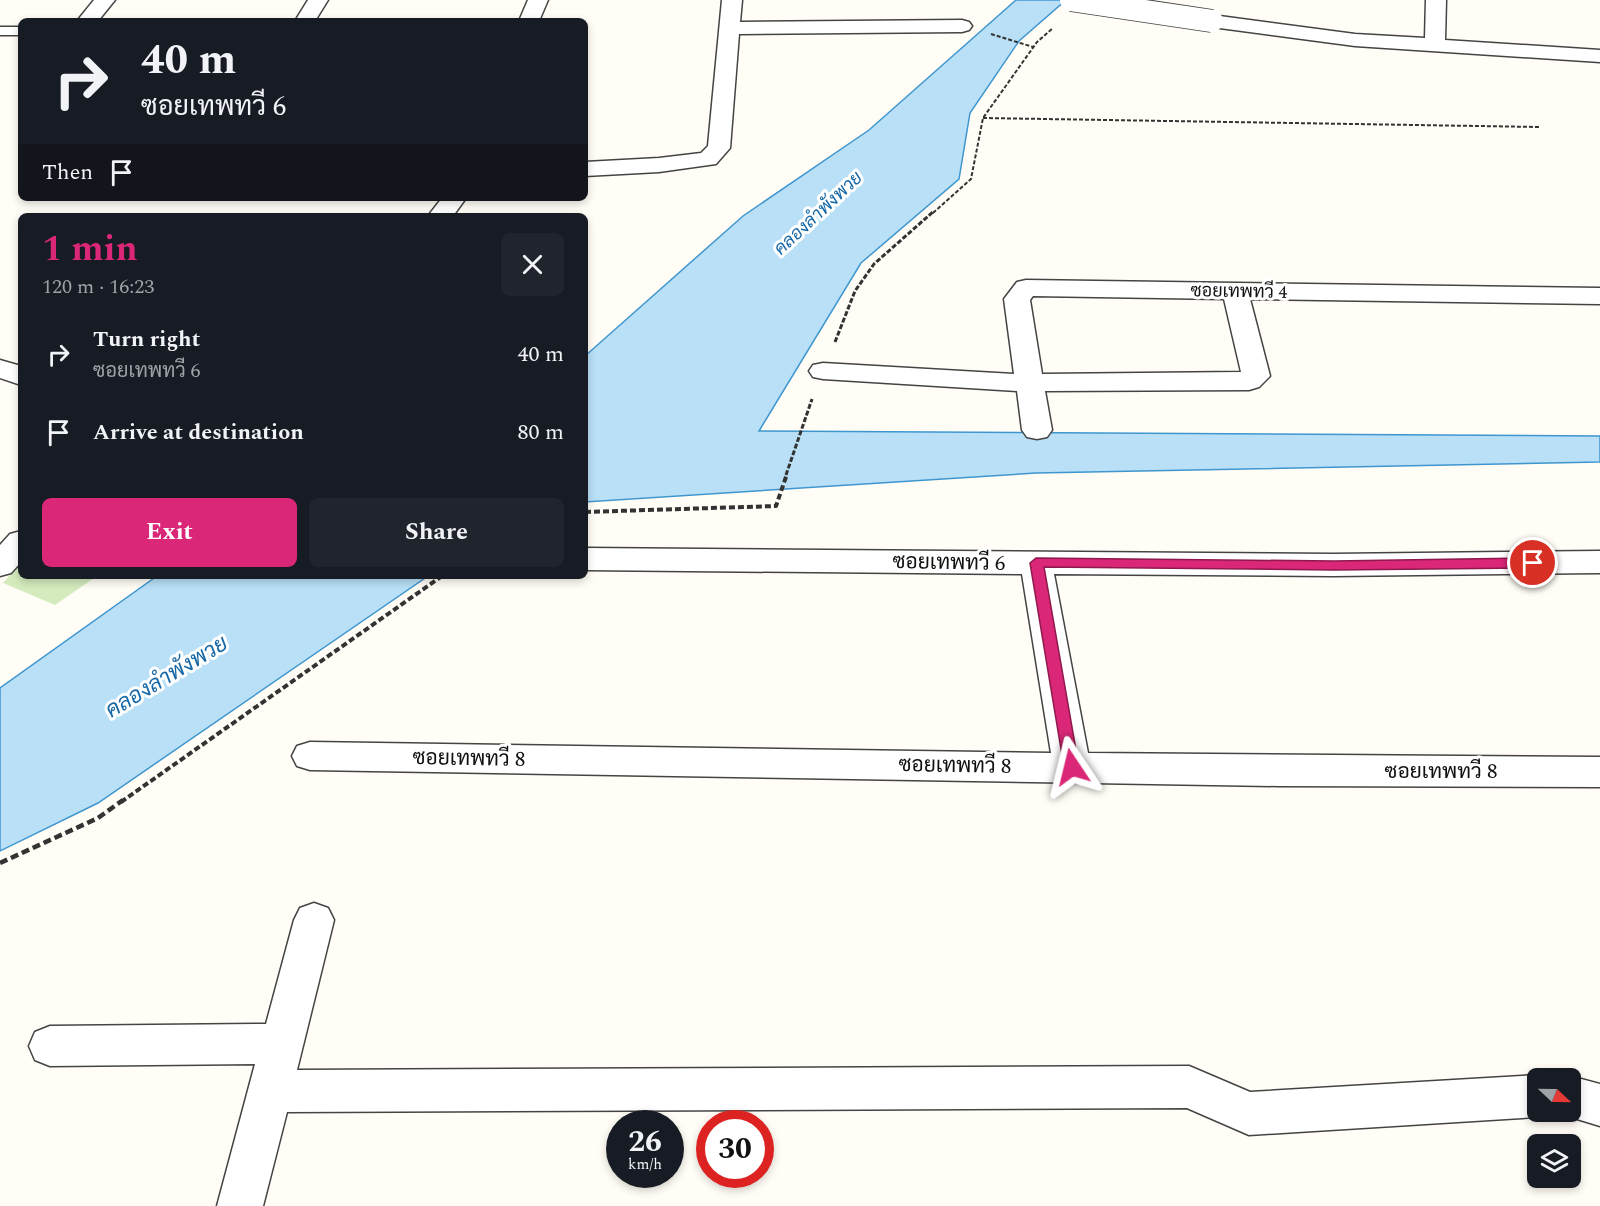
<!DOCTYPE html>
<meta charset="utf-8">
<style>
body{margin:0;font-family:Spectral,Sarabun,serif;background:#20242c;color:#f1f3f6;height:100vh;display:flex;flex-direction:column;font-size:22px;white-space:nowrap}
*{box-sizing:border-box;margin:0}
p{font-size:20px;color:#9ea1a6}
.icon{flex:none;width:33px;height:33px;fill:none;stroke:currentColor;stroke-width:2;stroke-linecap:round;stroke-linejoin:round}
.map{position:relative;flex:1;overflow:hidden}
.details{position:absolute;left:18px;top:213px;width:570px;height:366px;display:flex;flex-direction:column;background:#171b24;border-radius:9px;box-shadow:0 3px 9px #0003}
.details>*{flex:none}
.banner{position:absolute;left:18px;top:18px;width:570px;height:183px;border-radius:9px;box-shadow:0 3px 9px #0003;background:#171b24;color:#f1f3f6;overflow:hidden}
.needle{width:39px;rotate:112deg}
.buttons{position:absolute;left:1527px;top:1068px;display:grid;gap:12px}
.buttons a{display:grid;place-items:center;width:54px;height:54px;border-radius:9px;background:#171b24;box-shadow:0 3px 9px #0003;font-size:30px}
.speed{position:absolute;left:606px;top:1110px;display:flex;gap:12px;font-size:30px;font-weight:700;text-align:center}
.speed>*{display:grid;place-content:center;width:78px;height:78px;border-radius:50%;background:#171b24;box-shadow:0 3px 9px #0003;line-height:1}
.speed small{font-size:15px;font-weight:400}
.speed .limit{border:9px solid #d22;background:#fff;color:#111}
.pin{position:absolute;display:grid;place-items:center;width:51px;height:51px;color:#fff;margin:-26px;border:3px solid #fff;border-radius:50%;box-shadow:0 2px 6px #0007}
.me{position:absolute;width:66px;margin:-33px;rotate:350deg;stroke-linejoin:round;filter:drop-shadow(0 0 4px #0008)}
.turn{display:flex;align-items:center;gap:21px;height:126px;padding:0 24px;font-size:27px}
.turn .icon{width:78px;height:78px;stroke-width:2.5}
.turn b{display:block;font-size:42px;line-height:51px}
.then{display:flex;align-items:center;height:57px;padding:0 24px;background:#0003;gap:12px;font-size:22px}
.round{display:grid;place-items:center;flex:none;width:63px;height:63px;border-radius:9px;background:#20242c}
.overview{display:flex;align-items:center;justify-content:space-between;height:102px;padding:0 24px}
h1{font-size:36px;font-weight:700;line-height:45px;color:#db2777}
.button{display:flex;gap:12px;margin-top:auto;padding:12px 24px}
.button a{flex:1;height:69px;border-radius:9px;background:#db2777;color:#fff;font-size:24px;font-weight:700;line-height:69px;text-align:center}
.button a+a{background:#20242c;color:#f1f3f6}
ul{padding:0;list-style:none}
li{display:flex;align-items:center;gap:18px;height:78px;padding:0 24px}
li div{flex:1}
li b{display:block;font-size:22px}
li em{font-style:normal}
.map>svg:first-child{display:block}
</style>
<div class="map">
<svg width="1600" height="1206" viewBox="0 0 1600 1206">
<rect width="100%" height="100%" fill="#fffdf5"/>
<path fill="#d5ebbd" d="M21,563V576H97L55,605L3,583Z"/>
<g fill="#b9e0f7" stroke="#3f96cf" stroke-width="1.5">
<path d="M1016,0H1066L1019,41L970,113L959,179L861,263L759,431L1600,436V462L1036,473L585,502V356L743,216L869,130Z"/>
<path d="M157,576H428L98,803L0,851V688Z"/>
</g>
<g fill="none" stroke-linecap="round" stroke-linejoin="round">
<defs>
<rect id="lane" x="0" y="27" width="21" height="8"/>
<g id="street">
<path d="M94,0H115L98,21H77Z"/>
<path d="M308,0H328L315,21H295Z"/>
<path d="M528,0H548L539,21H519Z"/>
<path d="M722,0H742L740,22L962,20L969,22L972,26L969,30L962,32L739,34L730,148L716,164L659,172L585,176V162L659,158L701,153L708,146Z"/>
<path d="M1426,0H1446L1445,40L1600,50V62L1355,46L1212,27L1205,25L1202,21L1205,17L1212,15L1355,34L1425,38Z"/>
<path d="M442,198H466L453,216H428Z"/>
<path d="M1026,280L1600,288V304L1250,299L1270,376L1259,387L1249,390L1045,391L1052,430L1047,437L1037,439L1027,437L1022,430L1017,391L823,379L813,377L809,371L813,365L823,363L1014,374L1004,299L1017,282ZM1033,296L1224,299L1241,372L1042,374L1030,300Z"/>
<path d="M0,360L21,366V385L0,378Z"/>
<path d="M21,531V562L11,573L0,576V545L10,534Z"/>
<path d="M585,548L1333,554L1600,551V573L1333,576L1054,574L1088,753L1600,757V787L1278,786L310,770L297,766L292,756L297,746L310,742L1051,753L1022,574L585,570Z"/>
<path d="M314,903L328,908L334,920L297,1070L1189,1066L1250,1092L1538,1075L1547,1078H1538V1112H1552L1538,1117L1249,1135L1187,1108L287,1112L263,1206H217L255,1064L50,1066L35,1060L29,1046L35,1032L50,1026L266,1024L294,920L300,908Z"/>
<path d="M1570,1076L1600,1084V1126L1554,1112H1570V1078H1563Z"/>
</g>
</defs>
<use href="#lane" stroke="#444" stroke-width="3"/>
<use href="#street" stroke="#444" stroke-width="3"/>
<g stroke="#333" stroke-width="2" stroke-dasharray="4 2" stroke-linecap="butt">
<path d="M991,34L1033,47"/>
<path d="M983,118L1539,127"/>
<path d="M933,213L971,179L983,118L1037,42L1053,28"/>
</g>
<g stroke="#333" stroke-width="3" stroke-dasharray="5 2" stroke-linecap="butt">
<path d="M835,342L855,291L874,264L934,211"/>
<path d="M786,475L812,399"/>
</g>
<g stroke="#333" stroke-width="4" stroke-dasharray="6 3" stroke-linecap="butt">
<path d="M585,512L776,506L787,474"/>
<path d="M121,802L442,576"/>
</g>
<path stroke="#333" stroke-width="4.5" stroke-dasharray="8 4" stroke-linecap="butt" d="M0,863L98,818L123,800"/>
<use href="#lane" fill="#fff" fill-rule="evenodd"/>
<use href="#street" fill="#fff" fill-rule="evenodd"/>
<defs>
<path id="street-bridge" d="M1071,0L1212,21"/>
</defs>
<use href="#street-bridge" stroke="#444" stroke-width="24" stroke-linecap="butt"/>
<use href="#street-bridge" stroke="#fff" stroke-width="22"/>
</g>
<path fill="#db2777" stroke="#8e194d" stroke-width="1.5" d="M1036,558L1334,561L1533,558L1540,563L1533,568L1334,570L1044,567L1079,767L1077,771H1066L1064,767L1030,563Z"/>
<g text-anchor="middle" stroke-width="6" stroke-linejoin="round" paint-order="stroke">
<g font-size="18" font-style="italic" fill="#1768a6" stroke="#fff">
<text transform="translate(818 213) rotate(-43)" y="6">คลองลำพังพวย</text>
</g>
<g font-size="18" fill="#111" stroke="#fff">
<text transform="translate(1239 291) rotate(1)" y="6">ซอยเทพทวี 4</text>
</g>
<g font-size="21" fill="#111" stroke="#fff">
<text transform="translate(949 562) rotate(1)" y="7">ซอยเทพทวี 6</text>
<text transform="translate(469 758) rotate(1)" y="7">ซอยเทพทวี 8</text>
<text transform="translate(955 765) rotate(1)" y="7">ซอยเทพทวี 8</text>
<text x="1441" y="778">ซอยเทพทวี 8</text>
</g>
<g font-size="22" font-style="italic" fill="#1768a6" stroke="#fff">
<text transform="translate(166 676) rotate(-31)" y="8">คลองลำพังพวย</text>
</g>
</g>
</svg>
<div class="buttons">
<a><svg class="needle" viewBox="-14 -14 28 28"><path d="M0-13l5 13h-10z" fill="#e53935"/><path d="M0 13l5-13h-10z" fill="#9ea1a6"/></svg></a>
<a><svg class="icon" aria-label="layers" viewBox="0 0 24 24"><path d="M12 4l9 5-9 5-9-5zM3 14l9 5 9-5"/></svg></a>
</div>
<div class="speed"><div>26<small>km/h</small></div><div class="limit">30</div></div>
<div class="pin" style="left:1533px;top:563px;background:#d93025"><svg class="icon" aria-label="arrive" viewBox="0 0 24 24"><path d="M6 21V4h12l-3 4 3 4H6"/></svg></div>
<svg class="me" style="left:1072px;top:767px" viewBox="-20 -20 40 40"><path d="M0-17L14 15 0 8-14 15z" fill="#db2777" stroke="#fff" stroke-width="4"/></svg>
<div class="banner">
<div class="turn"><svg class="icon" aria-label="right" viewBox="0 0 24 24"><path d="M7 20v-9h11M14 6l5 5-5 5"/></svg><div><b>40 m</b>ซอยเทพทวี 6</div></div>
<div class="then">Then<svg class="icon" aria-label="arrive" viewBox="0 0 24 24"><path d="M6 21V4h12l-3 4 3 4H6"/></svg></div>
</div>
<section class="details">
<div class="overview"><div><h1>1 min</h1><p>120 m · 16:23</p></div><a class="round"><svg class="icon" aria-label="close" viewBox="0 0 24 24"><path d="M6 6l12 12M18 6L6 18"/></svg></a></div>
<ul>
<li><svg class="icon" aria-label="right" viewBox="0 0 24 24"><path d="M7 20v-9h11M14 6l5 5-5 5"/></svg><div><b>Turn right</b><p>ซอยเทพทวี 6</p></div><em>40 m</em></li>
<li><svg class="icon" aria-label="arrive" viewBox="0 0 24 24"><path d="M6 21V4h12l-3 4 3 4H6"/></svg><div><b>Arrive at destination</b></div><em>80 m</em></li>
</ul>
<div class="button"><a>Exit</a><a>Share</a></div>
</section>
</div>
